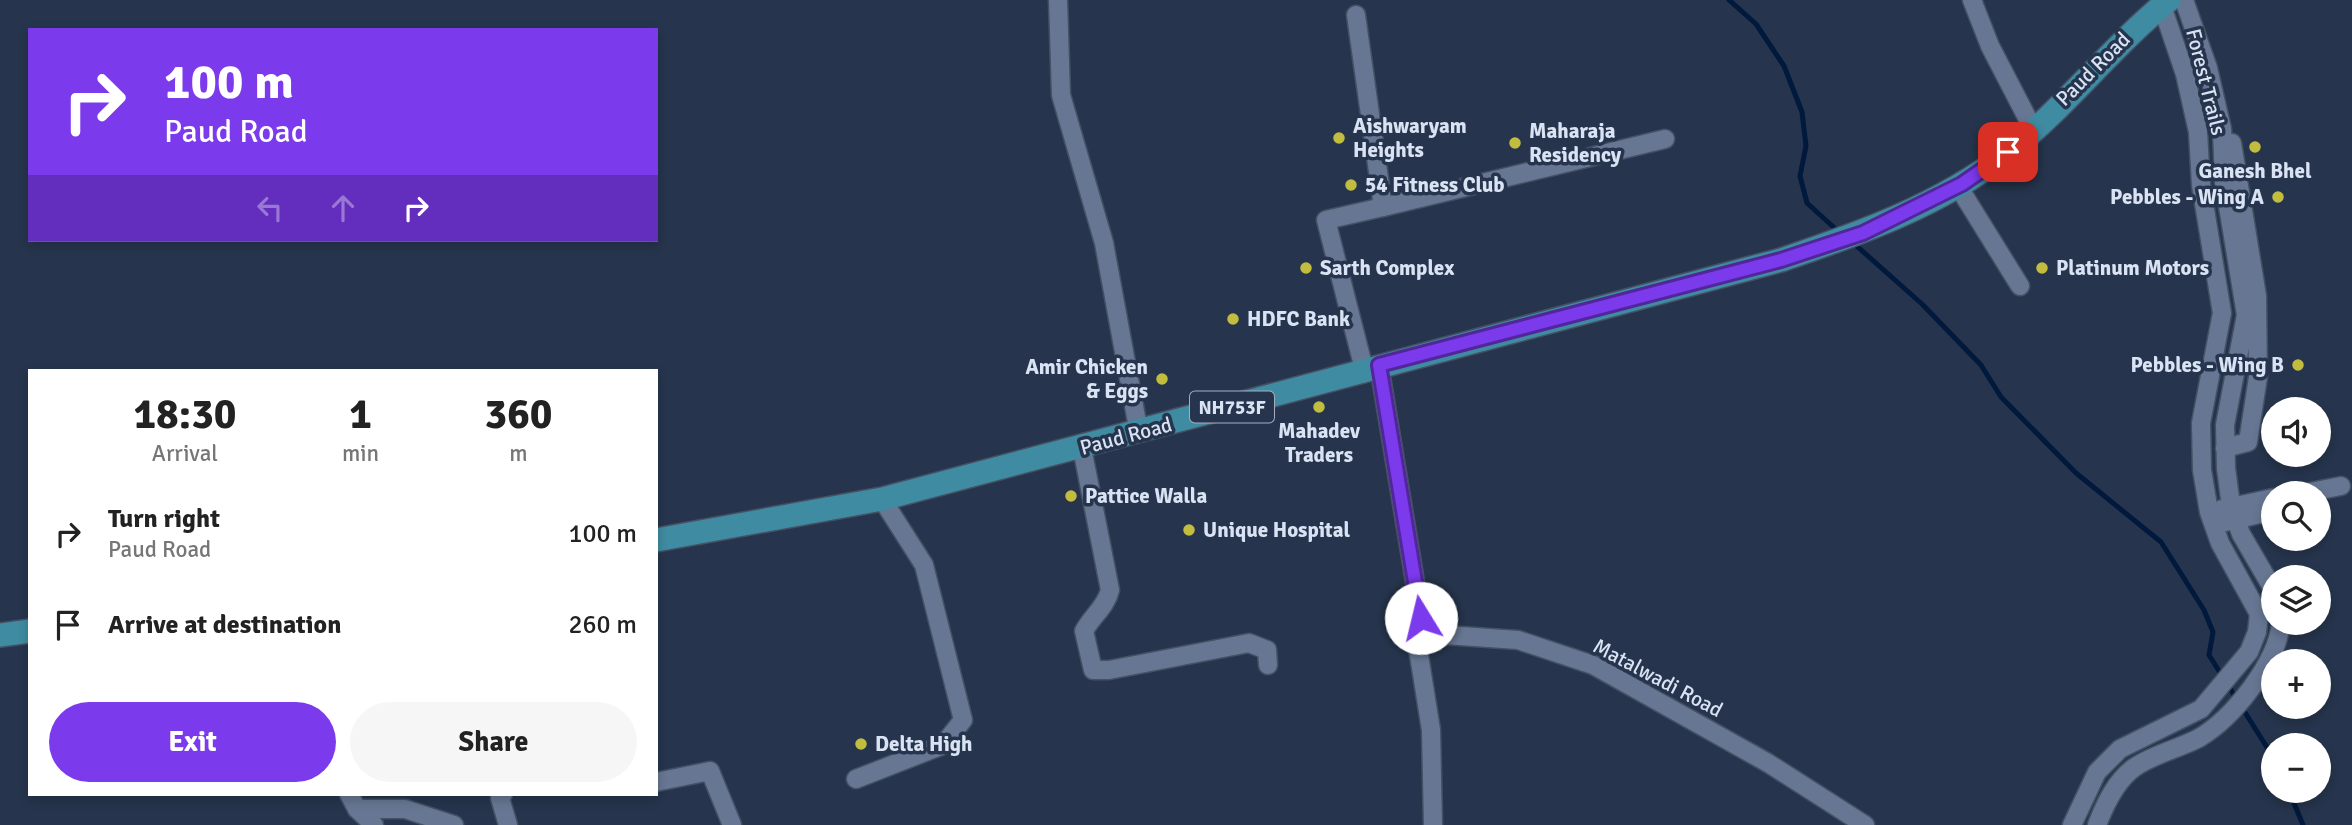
<!DOCTYPE html>
<meta charset="utf-8">
<style>
body{margin:0;font-family:Signika,sans-serif;background:#f6f6f6;color:#222;height:100vh;display:flex;flex-direction:column;font-size:26px;white-space:nowrap}
*{box-sizing:border-box;margin:0}
p{font-size:23px;color:#767676}
.icon{flex:none;width:38px;height:38px;fill:none;stroke:currentColor;stroke-width:2;stroke-linecap:round;stroke-linejoin:round}
.map{position:relative;flex:1;overflow:hidden}
.details{position:absolute;left:28px;top:369px;width:630px;height:427px;display:flex;flex-direction:column;background:#fff;border-radius:0px;box-shadow:0 4px 10px #0003}
.details>*{flex:none}
.hud{position:absolute;left:28px;top:28px;width:630px;height:214px;border-radius:0px;box-shadow:0 4px 10px #0003;background:#7c3aed;color:#fff;overflow:hidden}
.buttons{position:absolute;left:2261px;top:397px;display:grid;gap:14px}
.buttons a{display:grid;place-items:center;width:70px;height:70px;border-radius:50%;background:#fff;box-shadow:0 4px 10px #0003;font-size:35px}
.pin{position:absolute;display:grid;place-items:center;width:60px;height:60px;color:#fff;margin:-30px;border-radius:14px;box-shadow:0 4px 10px #0006}
.me{position:absolute;width:77px;margin:-38px;rotate:351deg;stroke-linejoin:round;filter:drop-shadow(0 0 5px #0008)}
.turn{display:flex;align-items:center;gap:24px;height:147px;padding:0 21px;font-size:32px}
.turn .icon{width:91px;height:91px;stroke-width:2.5}
.turn b{display:block;font-size:49px;line-height:60px}
.lanes{display:flex;align-items:center;height:66px;padding:0 21px;background:#0003;justify-content:center;gap:35px;direction:ltr}
.lanes .off{opacity:.35}
.eta{display:flex;justify-content:space-evenly;align-items:center;height:119px;text-align:center}
.eta b{font-size:42px;font-weight:800;line-height:49px}
.action{display:flex;gap:14px;margin-top:auto;padding:14px 21px}
.action a{flex:1;height:80px;border-radius:42px;background:#7c3aed;color:#fff;font-size:28px;font-weight:800;line-height:80px;text-align:center}
.action a+a{background:#f6f6f6;color:#222}
ul{padding:0;list-style:none}
li{display:flex;align-items:center;gap:21px;height:91px;padding:0 21px}
li div{flex:1}
li b{display:block;font-size:26px}
li em{font-style:normal}
.map>svg:first-child{display:block}
</style>
<div class="map">
<svg width="2352" height="825" viewBox="0 0 2352 825">
<rect width="100%" height="100%" fill="#26354d"/>
<g fill="none" stroke-linecap="round" stroke-linejoin="round">
<g stroke="#00193c" stroke-width="5">
<path d="M1729,0L1756,24L1784,66L1802,112L1806,146L1800,176L1807,203L1840,233"/>
<path d="M1851,241L1922,304L1981,365L2001,397L2076,473L2161,542L2204,610L2213,632L2209,655L2273,757"/>
<path d="M2289,791L2303,825"/>
</g>
<defs>
<g id="minor">
<path d="M1058,0L1061,95L1104,243L1139,433"/>
<path d="M1972,0L1990,46L2033,129"/>
<path d="M2184,0L2208,68L2222,129L2224,182L2246,315L2225,425L2226,468L2231,506L2241,534L2273,589"/>
<path d="M1356,15L1383,207L1326,220L1364,369"/>
<path d="M1958,186L2020,286"/>
<path d="M1383,207L1665,139"/>
<path d="M1379,365L1421,618L1431,634L1518,640L1593,665L1768,763L1865,825"/>
<path d="M1082,448L1110,590C1106,607 1092,616 1084,631L1093,670H1109L1249,643L1267,650L1268,665"/>
<path d="M2225,448L2248,442L2258,377L2257,296L2232,143"/>
<path d="M2300,494L2341,486"/>
<path d="M2222,509L2273,498"/>
<path d="M2225,522L2273,511"/>
<path d="M1431,634L1418,649L1431,730L1433,825"/>
<path d="M856,779L943,745L963,720L924,565L882,499"/>
<path d="M656,782L710,771L732,825"/>
<path d="M349,794L357,809L374,825"/>
<path d="M503,794L500,798L508,825"/>
<path d="M357,809H405L454,825"/>
<path d="M2072,825L2097,772L2120,749L2201,709L2249,652L2257,632L2259,614L2220,543L2209,512L2202,470L2201,423L2222,313L2201,185L2198,132L2185,74L2162,6"/>
<path d="M2097,825C2105,804 2116,780 2135,767C2154,754 2178,749 2199,738C2233,718 2277,663 2281,623"/>
</g>
<g id="major">
<path d="M656,540L882,499L1781,260C1861,233 1938,206 2006,154C2065,108 2111,47 2169,0"/>
<path d="M0,635L30,631"/>
</g>
</defs>
<use href="#minor" stroke="#445064" stroke-width="21"/>
<use href="#major" stroke="#445064" stroke-width="26"/>
<use href="#minor" stroke="#677793" stroke-width="18"/>
<use href="#major" stroke="#3f8ba2" stroke-width="23"/>
</g>
<g fill="none" stroke-linecap="round" stroke-linejoin="round">
<defs>
<path id="route" d="M1421,618L1379,365L1781,260L1863,233L1962,184L2008,152"/>
</defs>
<use href="#route" stroke="#51269a" stroke-width="18"/>
<use href="#route" stroke="#7c3aed" stroke-width="12"/>
</g>
<g fill="#c3bd3f" stroke="#26354d" stroke-width="2.5">
<circle cx="1339" cy="138" r="7"/>
<circle cx="1515" cy="143" r="7"/>
<circle cx="2255" cy="147" r="7"/>
<circle cx="1351" cy="185" r="7"/>
<circle cx="2278" cy="197" r="7"/>
<circle cx="1306" cy="268" r="7"/>
<circle cx="2042" cy="268" r="7"/>
<circle cx="1233" cy="319" r="7"/>
<circle cx="2298" cy="365" r="7"/>
<circle cx="1162" cy="379" r="7"/>
<circle cx="1319" cy="407" r="7"/>
<circle cx="1071" cy="496" r="7"/>
<circle cx="1189" cy="530" r="7"/>
<circle cx="861" cy="744" r="7"/>
</g>
<g text-anchor="middle" stroke-width="7" stroke-linejoin="round" paint-order="stroke">
<rect fill="#26354d" stroke="#a3afc1" stroke-width="2" x="1190" y="391.5" width="84" height="31" rx="5"/>
<g font-size="19" font-weight="bold" fill="#d9e3f3">
<text x="1232" y="414">NH753F</text>
</g>
<g font-size="21" fill="#d9e3f3" stroke="#26354d">
<text transform="translate(2093 69) rotate(-45)" y="7">Paud Road</text>
<text transform="translate(2206 82) rotate(76)" y="7">Forest Trails</text>
<text transform="translate(1126 436) rotate(-15)" y="7">Paud Road</text>
<text transform="translate(1658 678) rotate(28)" y="7">Matalwadi Road</text>
</g>
<g font-size="21" font-weight="bold" fill="#d9e3f3" stroke="#26354d" text-anchor="start">
<text x="1353" y="133">Aishwaryam<tspan x="1353" dy="24">Heights</tspan></text>
<text x="1529" y="138">Maharaja<tspan x="1529" dy="24">Residency</tspan></text>
<text x="2255" y="178" text-anchor="middle">Ganesh Bhel</text>
<text x="1365" y="192">54 Fitness Club</text>
<text x="2264" y="204" text-anchor="end">Pebbles - Wing A</text>
<text x="1320" y="275">Sarth Complex</text>
<text x="2056" y="275">Platinum Motors</text>
<text x="1247" y="326">HDFC Bank</text>
<text x="2284" y="372" text-anchor="end">Pebbles - Wing B</text>
<text x="1148" y="374" text-anchor="end">Amir Chicken<tspan x="1148" dy="24">&amp; Eggs</tspan></text>
<text x="1319" y="438" text-anchor="middle">Mahadev<tspan x="1319" dy="24">Traders</tspan></text>
<text x="1085" y="503">Pattice Walla</text>
<text x="1203" y="537">Unique Hospital</text>
<text x="875" y="751">Delta High</text>
</g>
</g>
</svg>
<div class="buttons">
<a><svg class="icon" aria-label="sound" viewBox="0 0 24 24"><path d="M4 9h4l5-4v14l-5-4H4zM17 9q2 3 0 6"/></svg></a>
<a><svg class="icon" aria-label="search" viewBox="0 0 24 24"><circle cx="10" cy="10" r="6"/><path d="M15 15l6 6"/></svg></a>
<a><svg class="icon" aria-label="layers" viewBox="0 0 24 24"><path d="M12 4l9 5-9 5-9-5zM3 14l9 5 9-5"/></svg></a>
<a>+</a>
<a>−</a>
</div>
<div class="pin" style="left:2008px;top:152px;background:#d93025"><svg class="icon" aria-label="arrive" viewBox="0 0 24 24"><path d="M6 21V4h12l-3 4 3 4H6"/></svg></div>
<svg class="me" style="left:1421px;top:618px" viewBox="-20 -20 40 40"><circle r="19" fill="#fff"/><path d="M0-13L10 11 0 6-10 11z" fill="#7c3aed"/></svg>
<div class="hud">
<div class="turn"><svg class="icon" aria-label="right" viewBox="0 0 24 24"><path d="M7 20v-9h11M14 6l5 5-5 5"/></svg><div><b>100 m</b>Paud Road</div></div>
<div class="lanes"><svg class="icon off" aria-label="left" viewBox="0 0 24 24"><path d="M17 20v-9H6M10 6l-5 5 5 5"/></svg><svg class="icon off" aria-label="ahead" viewBox="0 0 24 24"><path d="M12 20V5M6 11l6-6 6 6"/></svg><svg class="icon" aria-label="right" viewBox="0 0 24 24"><path d="M7 20v-9h11M14 6l5 5-5 5"/></svg></div>
</div>
<section class="details">
<div class="eta">
<div><b>18:30</b><p>Arrival</p></div>
<div><b>1</b><p>min</p></div>
<div><b>360</b><p>m</p></div>
</div>
<ul>
<li><svg class="icon" aria-label="right" viewBox="0 0 24 24"><path d="M7 20v-9h11M14 6l5 5-5 5"/></svg><div><b>Turn right</b><p>Paud Road</p></div><em>100 m</em></li>
<li><svg class="icon" aria-label="arrive" viewBox="0 0 24 24"><path d="M6 21V4h12l-3 4 3 4H6"/></svg><div><b>Arrive at destination</b></div><em>260 m</em></li>
</ul>
<div class="action"><a>Exit</a><a>Share</a></div>
</section>
</div>
